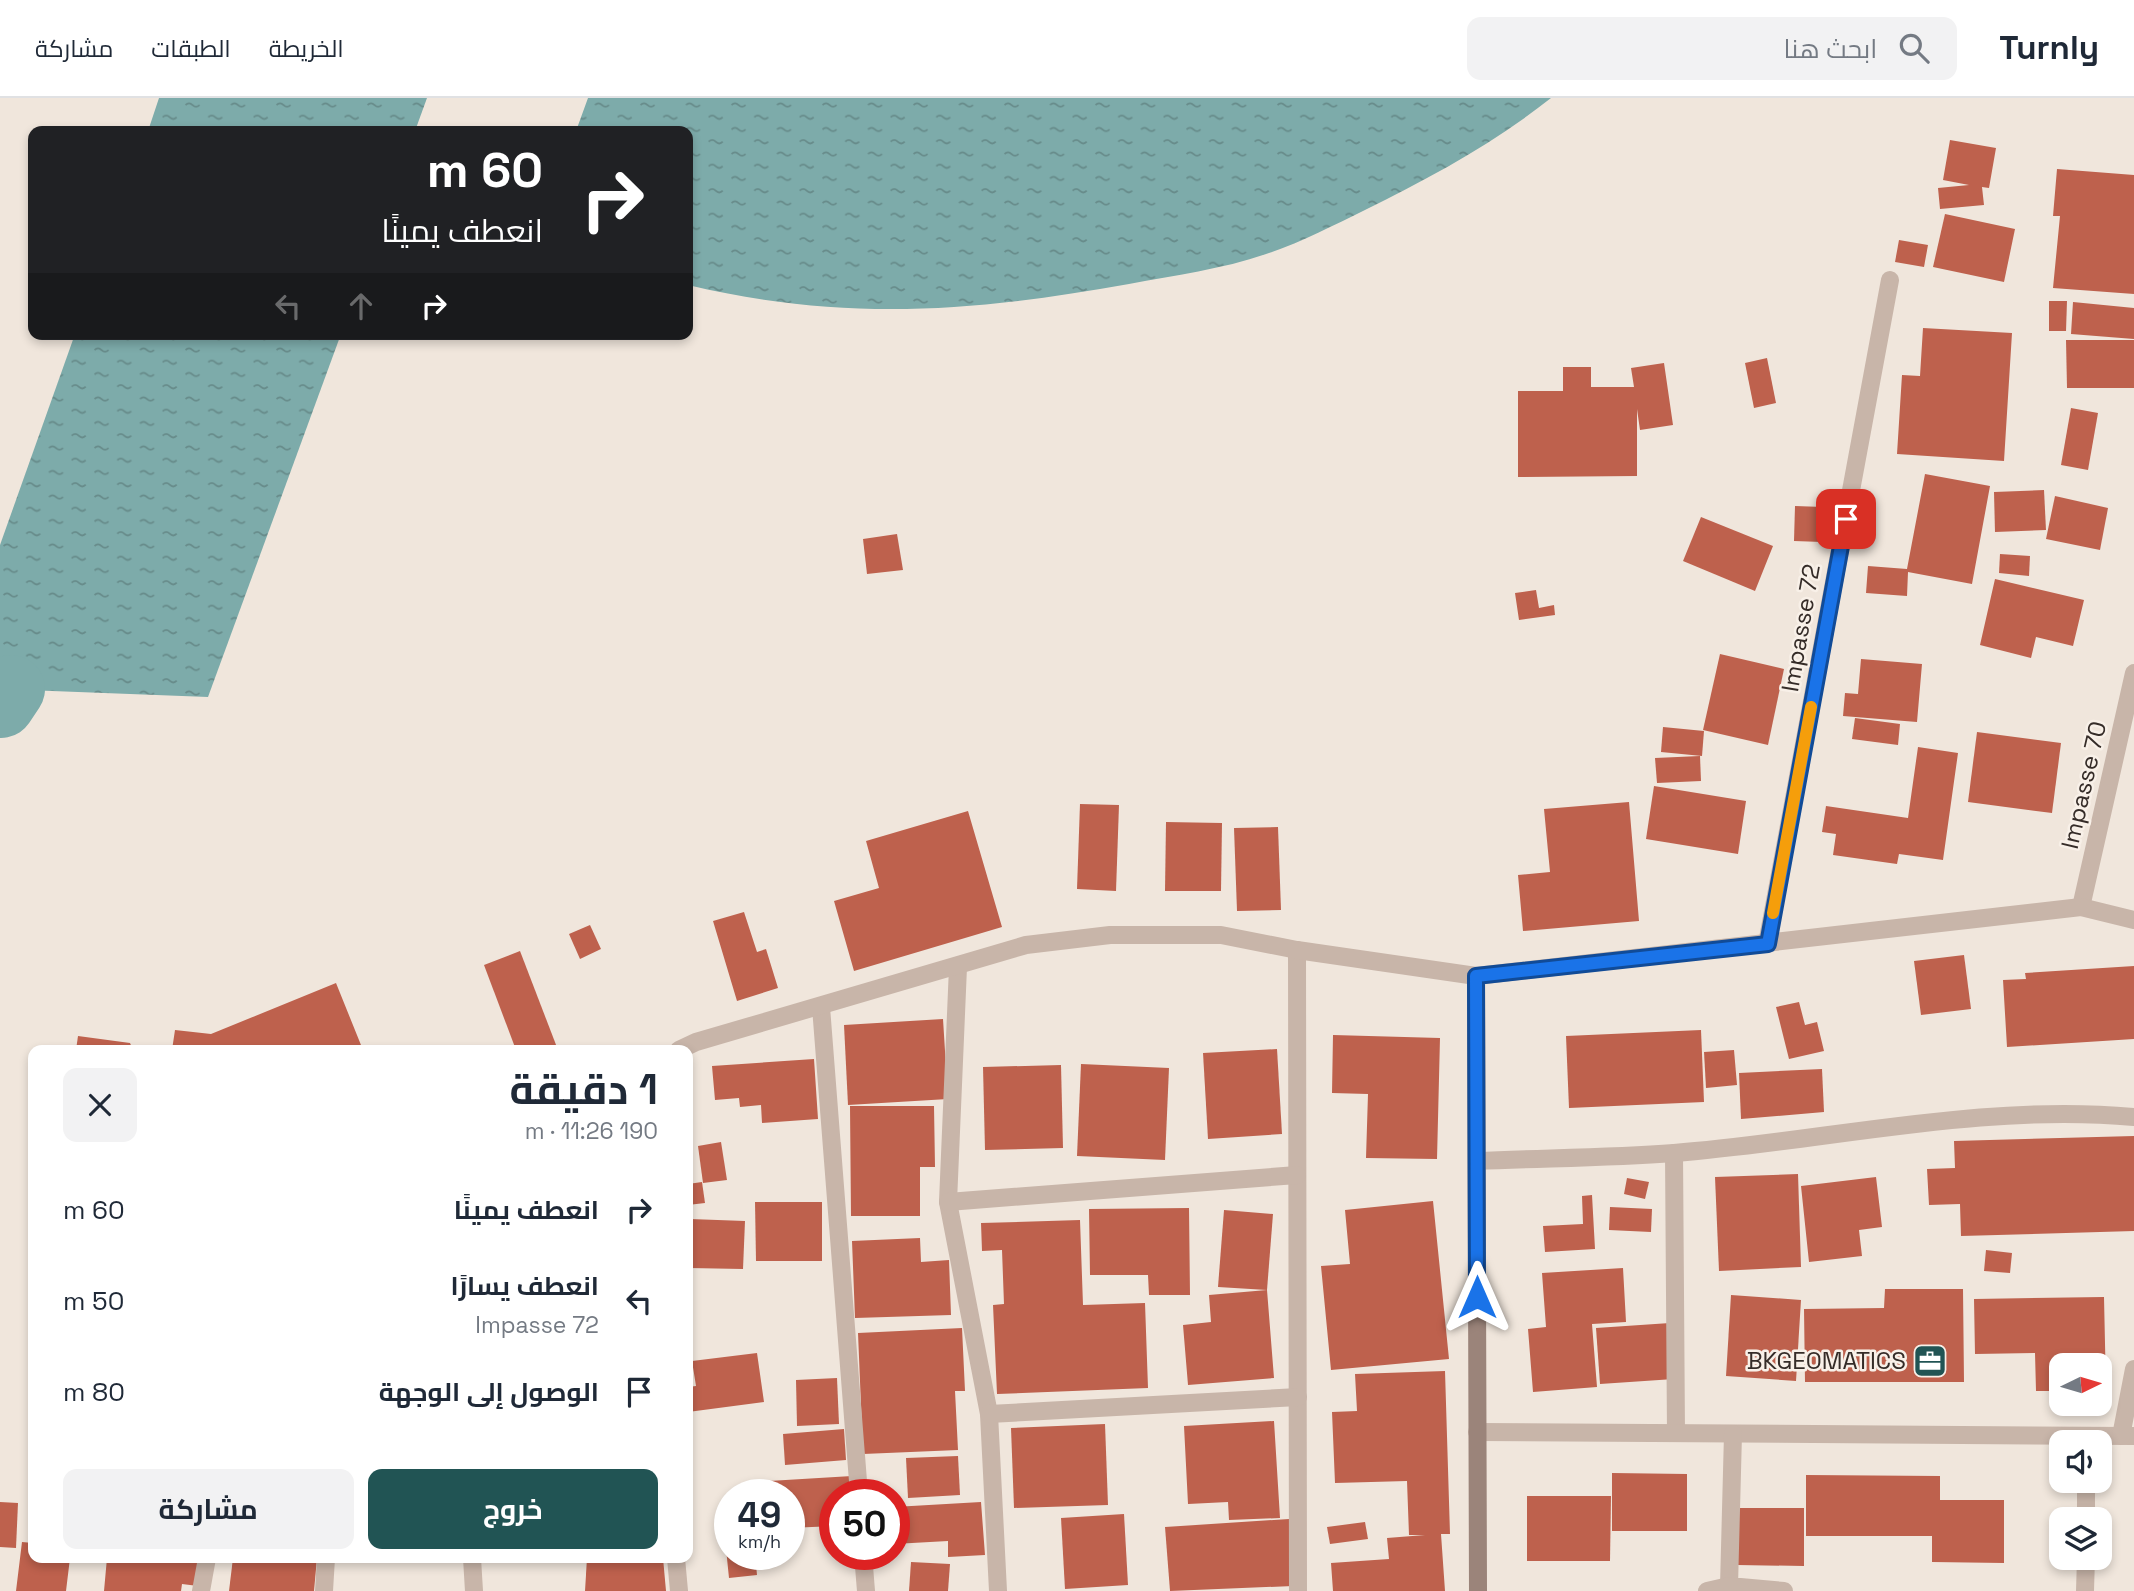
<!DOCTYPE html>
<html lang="ar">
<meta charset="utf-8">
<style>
body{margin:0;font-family:"Space Grotesk",Cairo,sans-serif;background:#f2f2f3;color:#1f2937;direction:rtl;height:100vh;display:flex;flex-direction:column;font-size:26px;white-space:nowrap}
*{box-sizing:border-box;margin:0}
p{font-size:23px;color:#747a83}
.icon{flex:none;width:38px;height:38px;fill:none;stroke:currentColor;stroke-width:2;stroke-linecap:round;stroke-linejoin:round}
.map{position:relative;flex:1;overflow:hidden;direction:ltr}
.panel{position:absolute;left:28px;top:947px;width:665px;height:518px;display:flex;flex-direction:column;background:#fff;border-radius:14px;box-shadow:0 4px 10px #0003;direction:rtl}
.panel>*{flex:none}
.guide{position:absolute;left:28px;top:28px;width:665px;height:214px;border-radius:14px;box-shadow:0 4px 10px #0003;direction:rtl;background:#202124;color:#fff;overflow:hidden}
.needle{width:46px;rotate:85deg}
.controls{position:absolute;left:2049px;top:1255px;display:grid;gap:14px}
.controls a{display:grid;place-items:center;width:63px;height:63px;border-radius:14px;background:#fff;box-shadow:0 4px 10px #0003;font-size:35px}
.speed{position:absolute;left:714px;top:1381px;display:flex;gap:14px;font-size:35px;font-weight:700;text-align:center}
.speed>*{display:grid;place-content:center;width:91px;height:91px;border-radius:50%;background:#fff;box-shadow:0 4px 10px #0003;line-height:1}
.speed small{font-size:18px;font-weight:400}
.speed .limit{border:10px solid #d22;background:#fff;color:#111}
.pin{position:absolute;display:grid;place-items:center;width:60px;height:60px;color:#fff;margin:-30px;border-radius:14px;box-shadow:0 4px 10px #0006}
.me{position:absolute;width:77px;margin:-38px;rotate:0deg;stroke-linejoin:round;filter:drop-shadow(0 0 5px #0008)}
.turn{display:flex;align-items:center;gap:24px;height:147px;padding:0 35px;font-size:32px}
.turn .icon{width:91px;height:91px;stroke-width:2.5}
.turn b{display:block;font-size:49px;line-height:60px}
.lanes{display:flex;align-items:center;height:66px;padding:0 35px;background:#0003;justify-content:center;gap:35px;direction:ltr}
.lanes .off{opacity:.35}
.round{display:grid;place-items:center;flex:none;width:74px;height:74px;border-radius:14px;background:#f2f2f3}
.head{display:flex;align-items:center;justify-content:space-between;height:119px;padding:0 35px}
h1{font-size:42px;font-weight:700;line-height:52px}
.primary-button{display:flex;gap:14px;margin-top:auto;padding:14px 35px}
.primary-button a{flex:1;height:80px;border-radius:14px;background:#215454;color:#fff;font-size:28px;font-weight:700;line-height:80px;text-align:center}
.primary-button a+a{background:#f2f2f3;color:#1f2937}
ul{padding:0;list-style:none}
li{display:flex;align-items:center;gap:21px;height:91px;padding:0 35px}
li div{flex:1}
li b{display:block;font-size:26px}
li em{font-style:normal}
header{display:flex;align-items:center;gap:42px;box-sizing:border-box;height:98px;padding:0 35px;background:#fff;border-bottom:2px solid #e0e1e3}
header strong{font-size:33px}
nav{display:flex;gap:38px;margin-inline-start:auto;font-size:24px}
.search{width:490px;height:63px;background:#f2f2f3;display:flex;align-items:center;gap:18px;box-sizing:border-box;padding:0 24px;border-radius:14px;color:#747a83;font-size:26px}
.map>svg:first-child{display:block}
</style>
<header>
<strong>Turnly</strong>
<div class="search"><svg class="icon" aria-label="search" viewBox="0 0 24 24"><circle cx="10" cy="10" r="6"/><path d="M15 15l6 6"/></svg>ابحث هنا</div>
<nav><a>الخريطة</a><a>الطبقات</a><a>مشاركة</a></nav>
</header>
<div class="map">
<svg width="2134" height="1493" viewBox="0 0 2134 1493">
<defs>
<pattern id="water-ripples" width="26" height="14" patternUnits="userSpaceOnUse" patternTransform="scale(1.75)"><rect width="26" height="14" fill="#7dabaa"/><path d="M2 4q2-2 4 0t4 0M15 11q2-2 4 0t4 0" fill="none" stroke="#678b8a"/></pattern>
</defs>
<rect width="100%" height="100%" fill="#f0e6dc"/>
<g fill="url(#water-ripples)">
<path d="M159,0H427L415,33H148Z"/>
<path d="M588,0H1551C1493,46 1431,79 1365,112C1334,127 1302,144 1269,155C1224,171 1176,177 1129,186C973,214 844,224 688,187V33H576Z"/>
<path d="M75,236H341L208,599L0,591V447Z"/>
</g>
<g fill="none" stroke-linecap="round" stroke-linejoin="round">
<path stroke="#7dabaa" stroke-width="68" d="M1,606L11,591"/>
</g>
<g fill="#be614d">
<path d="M1950,42L1996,50L1989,90L1982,89L1984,107L1940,111L1938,90L1969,87L1943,82Z"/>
<path d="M2057,71L2134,77V196L2053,190L2060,118H2053Z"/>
<path d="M1945,116L2015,131L2004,184L1933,169Z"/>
<path d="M1899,142L1928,147L1924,169L1895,164Z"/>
<path d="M2049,203H2067L2066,233H2049Z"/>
<path d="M2073,204L2134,210V241L2071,236Z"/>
<path d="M1923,230L2012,235L2004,363L1897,356L1902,277L1920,278Z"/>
<path d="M2066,242H2134V290H2067Z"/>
<path d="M1767,260L1776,305L1754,310L1745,265Z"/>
<path d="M1664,265L1673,327L1640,332L1637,311V378L1518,379V293H1563V269H1591V289H1634L1631,270Z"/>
<path d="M2071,310L2098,315L2088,372L2061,367Z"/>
<path d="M1925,376L1990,388L1972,486L1908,474L1907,498L1866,495L1868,468L1907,471Z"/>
<path d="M2044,392L2046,432L1995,434L1994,394Z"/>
<path d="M2055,398L2108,410L2100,452L2046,441Z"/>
<path d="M1795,408L1823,409L1822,444L1794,443Z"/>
<path d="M1701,419L1773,448L1755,493L1683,463Z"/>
<path d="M897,436L903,472L867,476L863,441Z"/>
<path d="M2000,456L2030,458L2029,478L1999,475Z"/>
<path d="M1995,481L2084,502L2073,548L2036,539L2031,560L1980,547Z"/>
<path d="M1536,492L1539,510L1554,507L1555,517L1519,522L1515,495Z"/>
<path d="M1720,556L1784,571L1768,647L1703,632Z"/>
<path d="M1861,561L1922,566L1917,624L1843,618L1845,595L1858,596Z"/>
<path d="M1855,620L1900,626L1898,647L1852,641Z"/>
<path d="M1663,629L1704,633L1702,658L1661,654Z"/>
<path d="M1977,634L2061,645L2052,715L1968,704Z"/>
<path d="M1918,649L1958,655L1943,762L1899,756L1897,766L1833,757L1836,736L1822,734L1826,708L1908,720Z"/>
<path d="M1700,658L1701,683L1657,685L1655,660Z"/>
<path d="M1654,688L1746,703L1738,756L1646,741Z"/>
<path d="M1629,704L1639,823L1523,833L1518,777L1550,774L1544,711Z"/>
<path d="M1080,706L1119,707L1116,793L1077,791Z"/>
<path d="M968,713L1002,829L854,873L834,803L879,790L866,743Z"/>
<path d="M1166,724L1222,725L1221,793H1165Z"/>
<path d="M1278,729L1281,812L1237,813L1234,730Z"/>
<path d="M744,814L757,854L766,851L778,890L737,903L713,823Z"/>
<path d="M590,827L601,851L580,861L569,836Z"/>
<path d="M520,853L558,952H516L484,867Z"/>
<path d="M1964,857L1971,911L1921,917L1914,863Z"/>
<path d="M2134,868V941L2007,949L2003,882L2026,881L2025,875Z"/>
<path d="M336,885L363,952H172L175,932L211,936Z"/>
<path d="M1799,904L1805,927L1817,924L1824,953L1789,961L1776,909Z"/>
<path d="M943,921L948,1001L848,1007L844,927Z"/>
<path d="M1701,932L1704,1004L1569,1010L1566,938Z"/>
<path d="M1333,937L1440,940L1437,1061L1366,1060L1368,996L1332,995Z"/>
<path d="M78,938L130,945L133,952H76Z"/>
<path d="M1277,951L1282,1036L1208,1041L1203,955Z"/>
<path d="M1734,952L1737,987L1706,990L1704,954Z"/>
<path d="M814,961L818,1021L762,1025L761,1007L740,1009L739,1000L715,1002L712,968Z"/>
<path d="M1081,966L1169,970L1165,1062L1077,1058Z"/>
<path d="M1061,967L1063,1050L985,1052L983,969Z"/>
<path d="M1822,971L1824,1014L1741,1021L1739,975Z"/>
<path d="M850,1008H934L935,1069H920V1118H851Z"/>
<path d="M2134,1038V1133L1961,1138L1960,1106L1929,1107L1927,1071L1955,1070L1954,1043Z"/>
<path d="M721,1044L727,1082L703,1085L698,1048Z"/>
<path d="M1798,1076L1801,1169L1719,1173L1715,1079Z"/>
<path d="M1876,1079L1882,1129L1859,1132L1862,1158L1809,1164L1801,1088Z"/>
<path d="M1627,1080L1649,1084L1645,1101L1624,1096Z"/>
<path d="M702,1084L705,1105L688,1107V1086Z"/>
<path d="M1592,1097L1595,1151L1545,1154L1543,1128L1583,1126L1582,1098Z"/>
<path d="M1433,1103L1449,1261L1331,1272L1321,1168L1350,1166L1345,1112Z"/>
<path d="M755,1104H822V1163H756Z"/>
<path d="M1610,1109L1652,1111L1651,1134L1609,1132Z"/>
<path d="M1189,1110L1190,1197H1149L1148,1177H1090L1089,1111Z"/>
<path d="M1224,1112L1273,1116L1267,1192L1218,1189Z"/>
<path d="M690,1121L745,1123L743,1171L689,1170Z"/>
<path d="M1080,1122L1083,1207L1145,1205L1148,1290L997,1296L993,1207L1004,1206L1002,1152L982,1153L981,1125Z"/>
<path d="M920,1140L921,1164L949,1162L951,1217L855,1220L852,1143Z"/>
<path d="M1986,1152L2012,1155L2010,1175L1984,1173Z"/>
<path d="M1623,1170L1626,1224L1592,1226L1597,1289L1533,1294L1528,1231L1546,1229L1542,1175Z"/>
<path d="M1885,1191H1963L1964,1284H1805L1804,1211L1884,1210Z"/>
<path d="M1267,1192L1274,1280L1188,1287L1183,1227L1211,1224L1209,1197Z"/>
<path d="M1731,1197L1801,1202L1796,1283L1726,1278Z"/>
<path d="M2104,1199L2106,1292H2100V1267H2062V1293H2036L2035,1255L1975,1256L1974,1201Z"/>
<path d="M1670,1225L1674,1281L1600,1286L1596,1230Z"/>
<path d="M962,1230L965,1293H955L958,1352L863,1356L858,1235Z"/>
<path d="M757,1255L764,1304L688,1314V1289L696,1288L692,1263Z"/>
<path d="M1445,1273L1450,1436H1441L1445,1493H1333L1331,1465L1389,1461L1387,1440L1425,1437H1409L1407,1383L1335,1385L1332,1314L1357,1313L1355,1276Z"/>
<path d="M837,1280L839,1326L797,1328L796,1282Z"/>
<path d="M1274,1323L1280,1420L1229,1422L1228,1404L1188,1406L1184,1328Z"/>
<path d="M1105,1326L1108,1407L1014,1410L1011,1330Z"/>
<path d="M844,1331L846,1362L785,1367L783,1336Z"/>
<path d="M958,1358L960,1397L908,1400L906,1360Z"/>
<path d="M1612,1375L1687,1376V1433H1612Z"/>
<path d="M1806,1377L1940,1378V1402H2004V1465L1932,1464V1438H1806Z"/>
<path d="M852,1378L853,1396H835V1428L789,1430V1396H770L769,1383Z"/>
<path d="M1527,1398H1611L1610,1463H1527Z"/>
<path d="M0,1404L18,1405L16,1450L0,1449Z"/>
<path d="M981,1404L985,1457L948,1459V1443L894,1446V1409Z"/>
<path d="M1737,1410H1804V1468L1737,1467Z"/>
<path d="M1124,1416L1128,1487L1065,1491L1061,1420Z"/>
<path d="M1289,1421L1293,1488L1170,1493L1165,1429Z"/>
<path d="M1365,1424L1368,1441L1330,1446L1327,1429Z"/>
<path d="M730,1430V1456H755L757,1477L729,1480L724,1431Z"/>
<path d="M22,1444L33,1445V1460H70L66,1493H16Z"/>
<path d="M107,1460H201L198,1488L182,1486L181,1493H104Z"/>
<path d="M233,1460H317L314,1493H229Z"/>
<path d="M587,1460H663L666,1493H585Z"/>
<path d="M911,1464L950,1466L948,1493H909Z"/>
</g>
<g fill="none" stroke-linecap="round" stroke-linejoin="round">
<g stroke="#c8b5a9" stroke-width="18">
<path d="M2081,809L2134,575"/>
<path d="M1767,846L1890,182"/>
<path d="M1297,852L1298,1493"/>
<path d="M958,869L948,1104L989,1316L998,1493"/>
<path d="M821,909L859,1396"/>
<path d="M679,952L696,944L1026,847L1110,837H1221L1297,852L1476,878"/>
<path d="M1674,1055L1676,1335"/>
<path d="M1477,1063C1542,1060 1608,1060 1674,1055C1827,1043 1980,1005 2134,1019"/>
<path d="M948,1104L1297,1077"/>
<path d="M989,1316L1298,1299"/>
<path d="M1477,1334L2134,1338"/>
<path d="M1733,1336L1729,1488L1784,1493"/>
<path d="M2121,1338L2134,1271"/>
<path d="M2086,1421V1382"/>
<path d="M863,1456L866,1493"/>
<path d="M472,1460L474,1493"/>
<path d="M676,1460L679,1493"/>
<path d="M201,1493L207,1460"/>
<path d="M324,1493L326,1460"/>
<path d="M1707,1493L1729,1488"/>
<path d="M2085,1493L2086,1460"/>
</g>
<path stroke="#c8b5a9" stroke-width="18" d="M1476,878L2081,809L2134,822"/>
<path stroke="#9b847a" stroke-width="18" d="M1476,878L1478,1493"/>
</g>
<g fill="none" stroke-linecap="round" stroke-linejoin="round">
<defs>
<path id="route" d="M1477,1199L1476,878L1768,846L1846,421"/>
</defs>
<use href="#route" stroke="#114b97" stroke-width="18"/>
<use href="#route" stroke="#1a73e8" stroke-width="12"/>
<path stroke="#f59e0b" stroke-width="12" d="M1773,815L1811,609"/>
</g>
<defs>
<symbol id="office-square" viewBox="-11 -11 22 22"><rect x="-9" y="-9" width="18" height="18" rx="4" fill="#215454" stroke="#f8f0e8"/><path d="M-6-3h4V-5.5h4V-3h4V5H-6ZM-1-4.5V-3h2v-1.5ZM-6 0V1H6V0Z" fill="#fff"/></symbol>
</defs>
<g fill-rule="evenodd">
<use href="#office-square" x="1911" y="1244" width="38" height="38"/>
</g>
<g text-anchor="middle" stroke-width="5" stroke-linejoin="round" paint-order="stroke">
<g font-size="24" fill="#352c28" stroke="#f8f0e8">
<text transform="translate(1801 530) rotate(-80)" y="8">Impasse 72</text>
<text transform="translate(2084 687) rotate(-77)" y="8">Impasse 70</text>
</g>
<g font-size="24" fill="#352c28" stroke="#f8f0e8" text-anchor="end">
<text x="1906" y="1271">BKGEOMATICS</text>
</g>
</g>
</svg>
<div class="controls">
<a><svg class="needle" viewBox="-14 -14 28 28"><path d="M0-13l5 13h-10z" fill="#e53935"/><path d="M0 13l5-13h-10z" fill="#747a83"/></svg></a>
<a><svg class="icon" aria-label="sound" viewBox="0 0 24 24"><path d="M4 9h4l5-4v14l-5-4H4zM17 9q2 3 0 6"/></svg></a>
<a><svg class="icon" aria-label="layers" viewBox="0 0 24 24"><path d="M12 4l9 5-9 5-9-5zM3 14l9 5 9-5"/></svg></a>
</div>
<div class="speed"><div>49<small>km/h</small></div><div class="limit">50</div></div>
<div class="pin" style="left:1846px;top:421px;background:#d93025"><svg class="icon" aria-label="arrive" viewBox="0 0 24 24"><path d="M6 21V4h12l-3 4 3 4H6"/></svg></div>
<svg class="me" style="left:1477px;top:1199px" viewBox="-20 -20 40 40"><path d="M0-17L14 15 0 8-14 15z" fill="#1a73e8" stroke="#fff" stroke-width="4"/></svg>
<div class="guide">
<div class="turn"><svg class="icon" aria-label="right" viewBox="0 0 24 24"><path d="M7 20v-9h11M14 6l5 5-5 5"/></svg><div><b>60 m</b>انعطف يمينًا</div></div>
<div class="lanes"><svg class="icon off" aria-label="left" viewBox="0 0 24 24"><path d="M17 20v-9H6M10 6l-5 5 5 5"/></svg><svg class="icon off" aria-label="ahead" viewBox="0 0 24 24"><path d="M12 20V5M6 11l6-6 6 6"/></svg><svg class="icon" aria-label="right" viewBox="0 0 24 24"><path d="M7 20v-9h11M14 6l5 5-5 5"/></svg></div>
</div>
<section class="panel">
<div class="head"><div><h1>1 دقيقة</h1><p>190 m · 11:26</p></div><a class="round"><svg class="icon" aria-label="close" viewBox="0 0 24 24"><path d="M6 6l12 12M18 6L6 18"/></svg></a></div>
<ul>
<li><svg class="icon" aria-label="right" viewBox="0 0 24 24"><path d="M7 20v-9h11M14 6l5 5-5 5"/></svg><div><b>انعطف يمينًا</b></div><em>60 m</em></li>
<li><svg class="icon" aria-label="left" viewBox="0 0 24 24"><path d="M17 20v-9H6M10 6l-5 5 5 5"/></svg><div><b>انعطف يسارًا</b><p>Impasse 72</p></div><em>50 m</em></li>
<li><svg class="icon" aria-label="arrive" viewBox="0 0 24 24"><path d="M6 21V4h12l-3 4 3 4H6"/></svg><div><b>الوصول إلى الوجهة</b></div><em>80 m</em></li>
</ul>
<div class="primary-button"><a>خروج</a><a>مشاركة</a></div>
</section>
</div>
